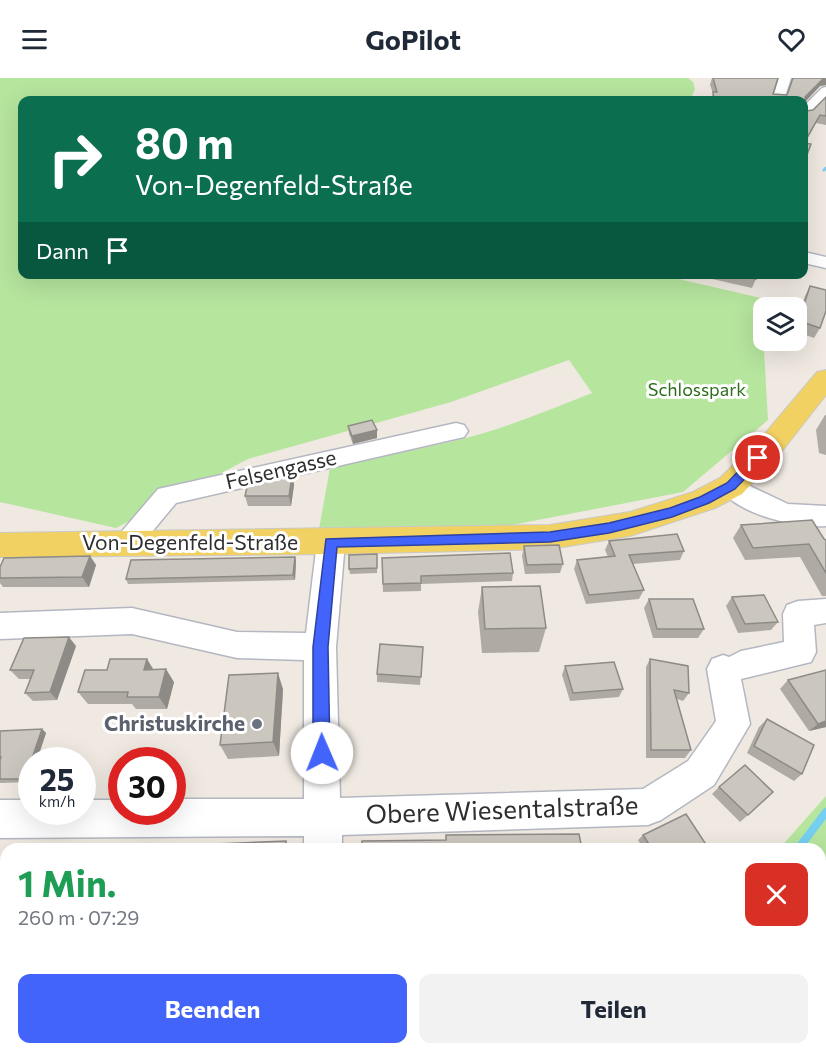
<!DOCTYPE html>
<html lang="de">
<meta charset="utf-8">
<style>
body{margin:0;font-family:Commissioner,sans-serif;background:#f2f2f3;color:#1f2937;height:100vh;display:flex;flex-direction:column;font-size:22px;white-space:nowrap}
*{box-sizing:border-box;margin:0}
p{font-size:20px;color:#747a83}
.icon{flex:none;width:33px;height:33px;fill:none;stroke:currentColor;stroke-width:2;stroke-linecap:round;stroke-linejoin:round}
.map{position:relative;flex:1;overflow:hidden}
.sheet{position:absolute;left:0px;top:765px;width:826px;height:212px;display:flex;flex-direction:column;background:#fff;border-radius:18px 18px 0 0;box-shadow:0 6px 24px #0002}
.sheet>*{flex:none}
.banner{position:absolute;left:18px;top:18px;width:790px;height:183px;border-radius:12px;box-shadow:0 6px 24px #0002;background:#0b6e4f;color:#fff;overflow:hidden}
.controls{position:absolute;left:753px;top:219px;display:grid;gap:12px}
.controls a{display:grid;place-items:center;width:54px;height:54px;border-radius:12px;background:#fff;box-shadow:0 6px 24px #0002;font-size:30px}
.speed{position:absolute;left:18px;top:669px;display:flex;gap:12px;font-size:30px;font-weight:700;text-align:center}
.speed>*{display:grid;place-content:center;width:78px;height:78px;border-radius:50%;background:#fff;box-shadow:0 6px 24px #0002;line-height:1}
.speed small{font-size:15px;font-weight:400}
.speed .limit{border:9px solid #d22;background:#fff;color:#111}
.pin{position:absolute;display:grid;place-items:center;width:51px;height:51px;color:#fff;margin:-26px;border:3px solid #fff;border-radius:50%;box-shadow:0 2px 6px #0007}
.me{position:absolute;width:66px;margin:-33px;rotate:359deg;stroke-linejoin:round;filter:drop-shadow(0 0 4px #0008)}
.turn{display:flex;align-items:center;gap:21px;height:126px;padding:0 18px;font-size:27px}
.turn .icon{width:78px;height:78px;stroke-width:2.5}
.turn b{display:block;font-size:42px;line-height:51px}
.then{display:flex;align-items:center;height:57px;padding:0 18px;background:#0003;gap:12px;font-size:22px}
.round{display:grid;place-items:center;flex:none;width:63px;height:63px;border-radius:12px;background:#f2f2f3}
.head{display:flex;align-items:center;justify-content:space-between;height:102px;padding:0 18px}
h1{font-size:36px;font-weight:700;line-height:45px;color:#1e9e55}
.action{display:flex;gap:12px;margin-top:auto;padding:12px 18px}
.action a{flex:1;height:69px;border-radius:12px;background:#4264fb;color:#fff;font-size:24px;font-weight:700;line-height:69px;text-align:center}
.action a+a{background:#f2f2f3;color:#1f2937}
header{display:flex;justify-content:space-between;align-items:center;height:78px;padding:0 18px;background:#fff;font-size:27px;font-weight:700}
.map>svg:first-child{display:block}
</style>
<header><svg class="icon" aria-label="menu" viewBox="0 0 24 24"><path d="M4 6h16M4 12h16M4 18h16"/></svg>GoPilot<svg class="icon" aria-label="heart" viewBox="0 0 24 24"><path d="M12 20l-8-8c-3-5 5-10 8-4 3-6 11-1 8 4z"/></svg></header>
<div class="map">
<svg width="826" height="976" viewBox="0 0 826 976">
<rect width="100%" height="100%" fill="#efe9e1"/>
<g fill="#b6e59e">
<path d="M0,0H688L693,4L695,11L690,22H22V196H657L761,220L768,342L683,414L502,449L319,451L330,390C375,378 421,372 466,360C509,349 551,331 592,315L569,282L451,324L248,381L116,450L0,424Z"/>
<path d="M826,718V893L821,901L820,771H779Z"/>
<path d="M408,971H771L767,976H414Z"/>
</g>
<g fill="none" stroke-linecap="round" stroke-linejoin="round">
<path stroke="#75cff0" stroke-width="3" d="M824,92L826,90"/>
<g stroke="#75cff0" stroke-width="8">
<path d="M798,771L826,734"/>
<path d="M820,862L826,856"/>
<path d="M656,976L660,970"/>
<path d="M730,976L734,970"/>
</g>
<defs>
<g id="minor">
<path d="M779,0H791L784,22H772Z"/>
<path d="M826,9V20L809,38L804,39V28L822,10Z"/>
<path d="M804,174L826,179V190L804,185Z"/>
<path d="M456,345L464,347L468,353L464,359L176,425L136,473L126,476L116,473L112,465L158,411Z"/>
<path d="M731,399L788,426L826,428V448C796,451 734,435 718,408L722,402Z"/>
<path d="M331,453L341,457L345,464L336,569L340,720L643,711L688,683L716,643L707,591L712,581L723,577L729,579L741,573L784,564L783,536L787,527L798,523L826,521V545L814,547L816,574L811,584L741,601L750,646L714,707L661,742L648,747L342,757V771H304V758L0,760V722H32V734H82V722H122V734H172V721H304V582L237,580L132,556L0,561V535L132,530L237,554L306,555L317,464L321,457Z"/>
<path d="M288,970H333L332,976H286Z"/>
</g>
<path id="major" d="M826,292V317L782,373L742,416L715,430L630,458L550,471L331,476L0,479V455L550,447L630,434L693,414L720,400L762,359L817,294Z"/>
</defs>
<use href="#minor" stroke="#b4b7c1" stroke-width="3"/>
<use href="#major" stroke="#c9c9c9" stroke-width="2"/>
<use href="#minor" fill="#fff" fill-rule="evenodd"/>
<use href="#major" fill="#f2d163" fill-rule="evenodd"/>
</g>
<g fill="#afaba4">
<path d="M712,0L773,16L787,17L826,0V7L820,8L806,23V33L813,32L826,19V47L816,45L805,65L804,85V22H711L713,15L710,7Z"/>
<path d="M690,196H758L752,210Z"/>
<path d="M810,208L820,250L814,260L797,254L800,246H796V243L805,218Z"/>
<path d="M825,337H826V377L819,375L816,352Z"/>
<path d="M348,348L377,360L353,366L349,356Z"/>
<path d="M292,397L294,407L291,428H248L245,418Z"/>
<path d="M741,447L826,462V518H822L800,479L745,482L733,460Z"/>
<path d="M609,463L684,473L680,482L633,486L644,512L639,521L586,526L574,491L577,482L608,479L605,472Z"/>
<path d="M524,468L563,486L560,495L525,496L522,478Z"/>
<path d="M377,476V495L350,496L349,491Z"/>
<path d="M90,478L96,487L89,509H3L0,505V500Z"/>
<path d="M295,479L296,483L295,502L128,506L126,501Z"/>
<path d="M382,480L513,495L512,503L421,506V513L383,514Z"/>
<path d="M482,509L546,550L539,574L482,575L478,534Z"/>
<path d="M732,519L778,544L771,552L738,555L726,528Z"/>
<path d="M649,521L704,551L698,560H653L644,530Z"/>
<path d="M76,568L57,622L33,623L25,615L30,601H19L10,592Z"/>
<path d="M423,569L420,607L377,604V596Z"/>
<path d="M650,581L689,615L683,623L677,621L691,672L685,680H646V589Z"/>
<path d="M565,588L623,611L619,619L570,623L562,597Z"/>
<path d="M154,592L174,604L167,631H136L132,626H88L78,614Z"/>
<path d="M788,602L826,649L809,653L780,611Z"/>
<path d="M283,611L279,678L228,681L220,667Z"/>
<path d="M767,641L802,696L794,703L747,675L759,649Z"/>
<path d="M42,651L46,655L37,682H32V699L30,704L0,705V653Z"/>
<path d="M719,709L748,737L740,744L712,716Z"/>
<path d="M643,757L709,771H643L638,762Z"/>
</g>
<g fill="#8e8b86">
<path d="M823,1H826V7L820,8L804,25L805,19Z"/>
<path d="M377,352V360L353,366L352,358Z"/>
<path d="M292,397L294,407L291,428L289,418Z"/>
<path d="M90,478L96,487L89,509L82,499Z"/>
<path d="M295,479L296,483L295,502L293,497Z"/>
<path d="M69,559L76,568L57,622L50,614Z"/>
<path d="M147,581L155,594L144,592Z"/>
<path d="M166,591L174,604L167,631L159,619Z"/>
<path d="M278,595L283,611L279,678L273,664Z"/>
<path d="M826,643V649L809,653L818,646Z"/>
<path d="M42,651L46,655L37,682H32Z"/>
<path d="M32,683V699L30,704L25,701Z"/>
<path d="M286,763L290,771H285Z"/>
<path d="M6,839V850L3,849Z"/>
<path d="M235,970H242L241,976H234Z"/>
</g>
<g fill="#cbc7bf" stroke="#8e8b86" stroke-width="1.5">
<path d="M713,0H778L773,16L787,17L793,0H826L823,1L805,19L806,33L813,32L826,19V38L820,37L804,65L811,66L804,85V22H714L713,14H717Z"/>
<path d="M737,196H758L756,201Z"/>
<path d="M810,208L826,212V233L820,250L802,244L805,237L801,236Z"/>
<path d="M372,342L377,352L352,358L348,348Z"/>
<path d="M292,397L289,418H245L249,400L260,398Z"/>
<path d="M812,442L824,461L826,462V495L809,466L753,470L741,447Z"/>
<path d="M677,456L684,473L629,477L644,512L589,517L577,482L615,478L609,463Z"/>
<path d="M559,467L563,486L527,487L524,468Z"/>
<path d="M510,475L513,495L421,498V505L383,506L382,480Z"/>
<path d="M377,476V490L349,491V477Z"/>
<path d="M90,478L82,499L0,500V489L4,480Z"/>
<path d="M295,479L293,497L126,501L131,482Z"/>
<path d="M540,508L546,550L485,551L482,509Z"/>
<path d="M764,517L778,544L745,546L732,519Z"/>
<path d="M649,521H693L704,551H657Z"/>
<path d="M69,559L50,614L25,615L34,592H10L24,560Z"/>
<path d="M380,566L423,569L421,599L377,596Z"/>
<path d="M110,581H147L144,592L166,591L159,619H127L128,614H78L85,592H107Z"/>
<path d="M650,581L688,588L689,615L674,612L691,672H651Z"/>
<path d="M614,584L623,611L573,615L565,588Z"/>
<path d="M826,592V643L818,646L788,602Z"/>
<path d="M278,595L273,664L220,667L229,597Z"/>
<path d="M767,641L814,667L802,696L754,668Z"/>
<path d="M42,651L25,701H0V682L1,679H0V653Z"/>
<path d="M745,687L773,714L748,737L719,709Z"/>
<path d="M686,736L709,771H652L643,757Z"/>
<path d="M579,756L582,771H361L362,763L446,762V757Z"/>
<path d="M286,763L285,771H168V768Z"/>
<path d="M109,768L108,771H53V770Z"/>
<path d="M0,788H6V839L3,849H0Z"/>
<path d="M52,970H235L234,976H50Z"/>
<path d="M346,970H364L370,976H342Z"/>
</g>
<path fill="#4264fb" stroke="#2b41a3" stroke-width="1.5" d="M758,376L762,377V383L735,411L709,425L672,439L609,455L550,464L337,469L328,569L330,675L328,681L322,683L316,681L313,675V569L326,461L550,454L609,445L670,430L700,419L727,405L754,377Z"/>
<circle fill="#6b7280" stroke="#fff" stroke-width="2" cx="257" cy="646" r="6"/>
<g text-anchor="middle" stroke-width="6" stroke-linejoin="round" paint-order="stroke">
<g font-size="18" fill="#2c6e1b" stroke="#fff">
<text x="697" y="318">Schlosspark</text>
</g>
<g font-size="21" fill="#2e2e2e" stroke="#fff">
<text transform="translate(281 392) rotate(-13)" y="7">Felsengasse</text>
<text x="190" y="472">Von-Degenfeld-Straße</text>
</g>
<g font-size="21" font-weight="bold" fill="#5b616d" stroke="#fff" text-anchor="end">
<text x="245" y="653">Christuskirche</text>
</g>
<g font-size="26" fill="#2e2e2e" stroke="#fff">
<text transform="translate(502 732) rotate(-2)" y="9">Obere Wiesentalstraße</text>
</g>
</g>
</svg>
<div class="controls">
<a><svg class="icon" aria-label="layers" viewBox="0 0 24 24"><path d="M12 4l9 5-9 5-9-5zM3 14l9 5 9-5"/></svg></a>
</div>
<div class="speed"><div>25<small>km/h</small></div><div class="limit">30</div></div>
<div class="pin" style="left:758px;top:380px;background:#d93025"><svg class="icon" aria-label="arrive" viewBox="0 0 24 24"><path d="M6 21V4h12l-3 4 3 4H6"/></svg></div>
<svg class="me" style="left:322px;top:675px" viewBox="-20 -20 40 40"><circle r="19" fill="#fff"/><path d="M0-13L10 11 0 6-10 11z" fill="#4264fb"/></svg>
<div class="banner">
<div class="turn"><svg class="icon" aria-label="right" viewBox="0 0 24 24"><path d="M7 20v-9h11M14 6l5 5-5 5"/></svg><div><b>80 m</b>Von-Degenfeld-Straße</div></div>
<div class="then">Dann<svg class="icon" aria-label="arrive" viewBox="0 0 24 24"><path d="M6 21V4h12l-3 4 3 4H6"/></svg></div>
</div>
<section class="sheet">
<div class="head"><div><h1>1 Min.</h1><p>260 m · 07:29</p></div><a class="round" style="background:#d93025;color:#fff"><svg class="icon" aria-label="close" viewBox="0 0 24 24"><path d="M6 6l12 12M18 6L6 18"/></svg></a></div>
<div class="action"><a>Beenden</a><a>Teilen</a></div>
</section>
</div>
